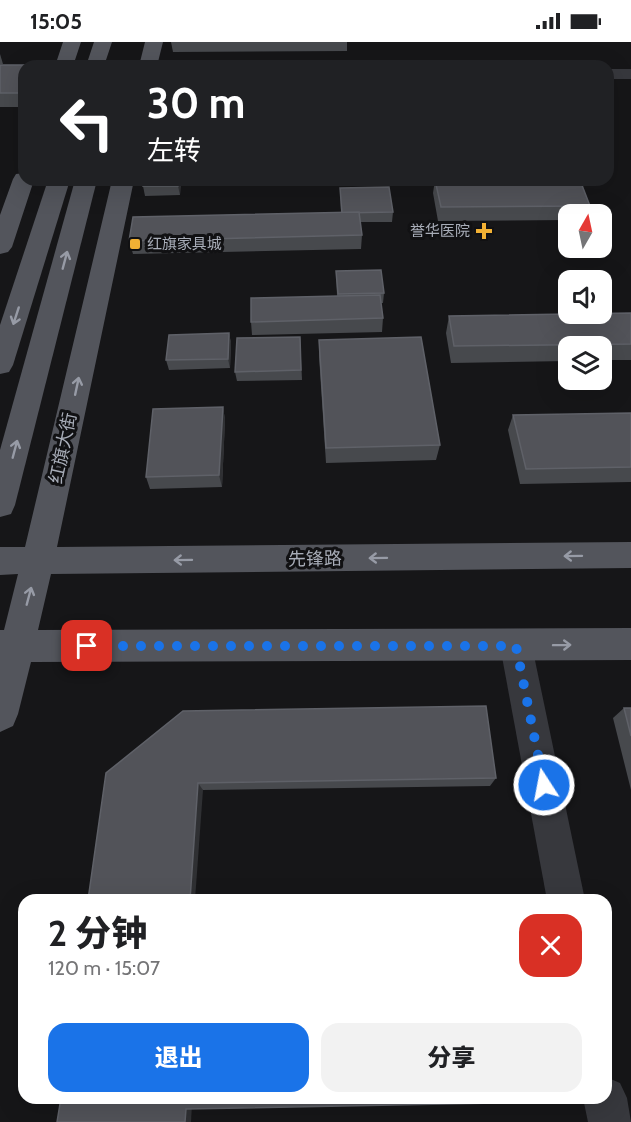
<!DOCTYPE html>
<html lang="zh">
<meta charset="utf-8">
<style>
body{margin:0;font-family:Cabin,"Noto Sans SC",sans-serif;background:#f2f2f2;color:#202124;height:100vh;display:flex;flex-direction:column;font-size:22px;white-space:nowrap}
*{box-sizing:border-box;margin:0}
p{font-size:20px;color:#757577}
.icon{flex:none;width:33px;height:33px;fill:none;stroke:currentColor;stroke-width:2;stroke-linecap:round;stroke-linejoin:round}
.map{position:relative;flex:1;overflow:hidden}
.panel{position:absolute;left:18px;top:852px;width:594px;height:210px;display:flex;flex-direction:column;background:#fff;border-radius:18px;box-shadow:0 6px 24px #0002}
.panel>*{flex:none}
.banner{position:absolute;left:18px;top:18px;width:596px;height:126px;border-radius:18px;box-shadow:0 6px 24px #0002;background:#202124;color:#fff;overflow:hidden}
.needle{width:39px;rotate:9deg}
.buttons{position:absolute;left:558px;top:162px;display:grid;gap:12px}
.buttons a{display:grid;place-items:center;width:54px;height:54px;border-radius:12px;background:#fff;box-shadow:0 6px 24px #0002;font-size:30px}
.pin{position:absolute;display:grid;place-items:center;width:51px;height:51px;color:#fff;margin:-26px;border-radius:12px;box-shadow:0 3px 9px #0006}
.me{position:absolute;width:66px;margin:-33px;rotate:349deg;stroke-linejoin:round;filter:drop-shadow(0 0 4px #0008)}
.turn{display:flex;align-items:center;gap:21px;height:126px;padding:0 30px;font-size:27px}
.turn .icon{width:78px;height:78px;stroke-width:2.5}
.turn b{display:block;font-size:42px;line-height:51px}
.round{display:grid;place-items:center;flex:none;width:63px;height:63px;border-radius:18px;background:#f2f2f2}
.summary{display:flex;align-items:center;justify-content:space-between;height:102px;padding:0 30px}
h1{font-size:36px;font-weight:800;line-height:45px}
.cta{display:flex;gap:12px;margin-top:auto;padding:12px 30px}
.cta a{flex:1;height:69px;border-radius:18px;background:#1a73e8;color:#fff;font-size:24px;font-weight:800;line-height:69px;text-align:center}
.cta a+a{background:#f2f2f2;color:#202124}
.status{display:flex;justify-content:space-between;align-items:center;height:42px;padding:0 30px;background:#fff;direction:ltr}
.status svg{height:16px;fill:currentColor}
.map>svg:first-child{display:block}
</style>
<div class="status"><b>15:05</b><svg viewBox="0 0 49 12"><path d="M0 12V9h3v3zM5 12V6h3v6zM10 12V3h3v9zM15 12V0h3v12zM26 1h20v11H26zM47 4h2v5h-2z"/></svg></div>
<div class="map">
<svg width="631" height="1080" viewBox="0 0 631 1080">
<rect width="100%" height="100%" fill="#161618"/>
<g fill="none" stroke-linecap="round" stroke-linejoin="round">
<g fill="#37383d" fill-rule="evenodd">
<rect x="608" y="27" width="23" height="10"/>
<path d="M516,590L527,594L532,604L585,858H547L500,604L505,594Z"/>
<path d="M606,1035L620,1041L627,1056L631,1080H588L583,1056H606Z"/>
</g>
<g fill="#53555c" fill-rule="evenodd">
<path d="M63,0H81L73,24H55Z"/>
<path d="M94,0H112L104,24H86Z"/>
<path d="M145,0H163L157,24H139Z"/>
<path d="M24,131V138H34L12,205L8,210L0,212V173L13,137L16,132Z"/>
<path d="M48,138H70L13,323L9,330L0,332V283Z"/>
<path d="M75,138H97L15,463L11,472L0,475V408Z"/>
<path d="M112,138H134L57,505L631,500V526L51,532L38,588L631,586V618L31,620L18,672L13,684L0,690V588H4L18,532L0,533V505H25Z"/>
</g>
</g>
<g fill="#47494d">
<path d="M171,0H347V9L173,10Z"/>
<path d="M0,12L3,22H0Z"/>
<path d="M0,23L24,24V65H0Z"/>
<path d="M181,138L180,153L145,154L143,144Z"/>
<path d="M284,138H378V142L284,144Z"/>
<path d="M435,138L590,164L587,172H568V178L438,179L433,151Z"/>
<path d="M340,146L393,170L392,180H360L362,193L361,207L133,212L129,199L341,171Z"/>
<path d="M336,229L384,251L383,261H381L383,276L382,290L252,293L251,280L337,254Z"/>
<path d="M631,271V318H602V304H568V319L451,321L446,291L449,274Z"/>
<path d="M229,291L231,301L230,326L169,328L166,318Z"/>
<path d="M300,295L302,338L237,339L235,330Z"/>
<path d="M319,298L440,403L436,418L326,421L319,314Z"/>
<path d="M223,365L225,378L222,445L150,447L146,435Z"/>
<path d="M631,371V440L520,442L508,388L513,373Z"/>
<path d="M624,666H631V748L613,676Z"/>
<path d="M106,731L496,736L490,744L203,748Z"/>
</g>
<g fill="#2f3033">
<path d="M24,41V64L20,51Z"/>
<path d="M179,138H181L180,153L178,144Z"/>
<path d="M229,291L231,301L230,326L228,317Z"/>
<path d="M223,365L225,378L222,445L219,433Z"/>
<path d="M198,741L203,748L195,858H190Z"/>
<path d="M192,1062L191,1080H185L186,1067Z"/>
</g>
<g fill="#525359" stroke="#5f6168" stroke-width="1.5">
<path d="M0,23H31V24H24V41L20,51H0Z"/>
<path d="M144,138H179L178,144H143Z"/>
<path d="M435,138H580L590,164L441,165Z"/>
<path d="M389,145L393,170L342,171L340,146Z"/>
<path d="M359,170L362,193L129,199L133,175Z"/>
<path d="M381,228L384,251L338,252L336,229Z"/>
<path d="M380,253L383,276L251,280V256Z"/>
<path d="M631,271V302L454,304L449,274Z"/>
<path d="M229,291L228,317L166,318L169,293Z"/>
<path d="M300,295L301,328L235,330L237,296Z"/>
<path d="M421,295L440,403L326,406L319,298Z"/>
<path d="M223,365L219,433L146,435L153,367Z"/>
<path d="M631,371V425L526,427L513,373Z"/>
<path d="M486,664L496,736L198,741L190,858H88L106,731L183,669Z"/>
<path d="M624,666H631V694Z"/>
<path d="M61,1056H552V1060L186,1067L185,1080H57Z"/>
</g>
<defs><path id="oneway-shaft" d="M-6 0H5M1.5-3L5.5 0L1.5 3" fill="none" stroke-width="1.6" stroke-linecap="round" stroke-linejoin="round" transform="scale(1.5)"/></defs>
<g stroke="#979ba6">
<use href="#oneway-shaft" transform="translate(65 218) rotate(-75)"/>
<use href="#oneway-shaft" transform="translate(16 274) rotate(108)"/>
<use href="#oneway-shaft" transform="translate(77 344) rotate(-78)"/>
<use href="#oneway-shaft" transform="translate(15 407) rotate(-75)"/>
<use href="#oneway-shaft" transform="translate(573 514) rotate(179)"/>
<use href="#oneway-shaft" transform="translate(378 516) rotate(179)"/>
<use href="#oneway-shaft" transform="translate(183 518) rotate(179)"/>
<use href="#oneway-shaft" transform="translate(29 554) rotate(-75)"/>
<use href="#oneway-shaft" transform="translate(562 603) rotate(-1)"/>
</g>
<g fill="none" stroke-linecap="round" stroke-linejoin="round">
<path stroke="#1a73e8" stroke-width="10" stroke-dasharray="0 18" d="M87,604H516L544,743"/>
</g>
<g fill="#f2b134" stroke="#111113" stroke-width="2">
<path d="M481 180h6v6h6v6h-6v6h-6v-6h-6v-6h6z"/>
<rect x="129" y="196" width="12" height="12" rx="3"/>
</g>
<g text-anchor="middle" stroke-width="6" stroke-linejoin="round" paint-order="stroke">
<g font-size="15" fill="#a8adb8" stroke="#111113" text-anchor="end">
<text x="470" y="194">誉华医院</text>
<text x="147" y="207" text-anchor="start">红旗家具城</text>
</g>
<g font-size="18" fill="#a8adb8" stroke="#111113">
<text transform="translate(63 406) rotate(-78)" y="6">红旗大街</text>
<text transform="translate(315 517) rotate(-1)" y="6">先锋路</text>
</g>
</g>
</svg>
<div class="buttons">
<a><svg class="needle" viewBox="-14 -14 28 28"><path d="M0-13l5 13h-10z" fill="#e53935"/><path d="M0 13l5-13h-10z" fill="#757577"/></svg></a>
<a><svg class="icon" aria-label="sound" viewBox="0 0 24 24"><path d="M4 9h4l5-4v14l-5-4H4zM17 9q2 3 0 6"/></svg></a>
<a><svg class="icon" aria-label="layers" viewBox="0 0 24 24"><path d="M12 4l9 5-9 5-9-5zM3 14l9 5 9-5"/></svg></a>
</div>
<div class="pin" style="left:87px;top:604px;background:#d93025"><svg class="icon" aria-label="arrive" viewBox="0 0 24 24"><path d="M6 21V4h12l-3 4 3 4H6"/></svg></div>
<svg class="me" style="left:544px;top:743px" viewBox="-20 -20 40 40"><circle r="17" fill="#1a73e8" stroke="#fff" stroke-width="3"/><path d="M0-11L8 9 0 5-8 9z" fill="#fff"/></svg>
<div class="banner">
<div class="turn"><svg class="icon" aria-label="left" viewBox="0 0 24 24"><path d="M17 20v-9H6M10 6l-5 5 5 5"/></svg><div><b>30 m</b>左转</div></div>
</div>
<section class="panel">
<div class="summary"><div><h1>2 分钟</h1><p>120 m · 15:07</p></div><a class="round" style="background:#d93025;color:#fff"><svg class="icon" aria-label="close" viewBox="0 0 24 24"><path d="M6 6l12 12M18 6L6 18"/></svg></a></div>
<div class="cta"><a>退出</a><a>分享</a></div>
</section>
</div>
